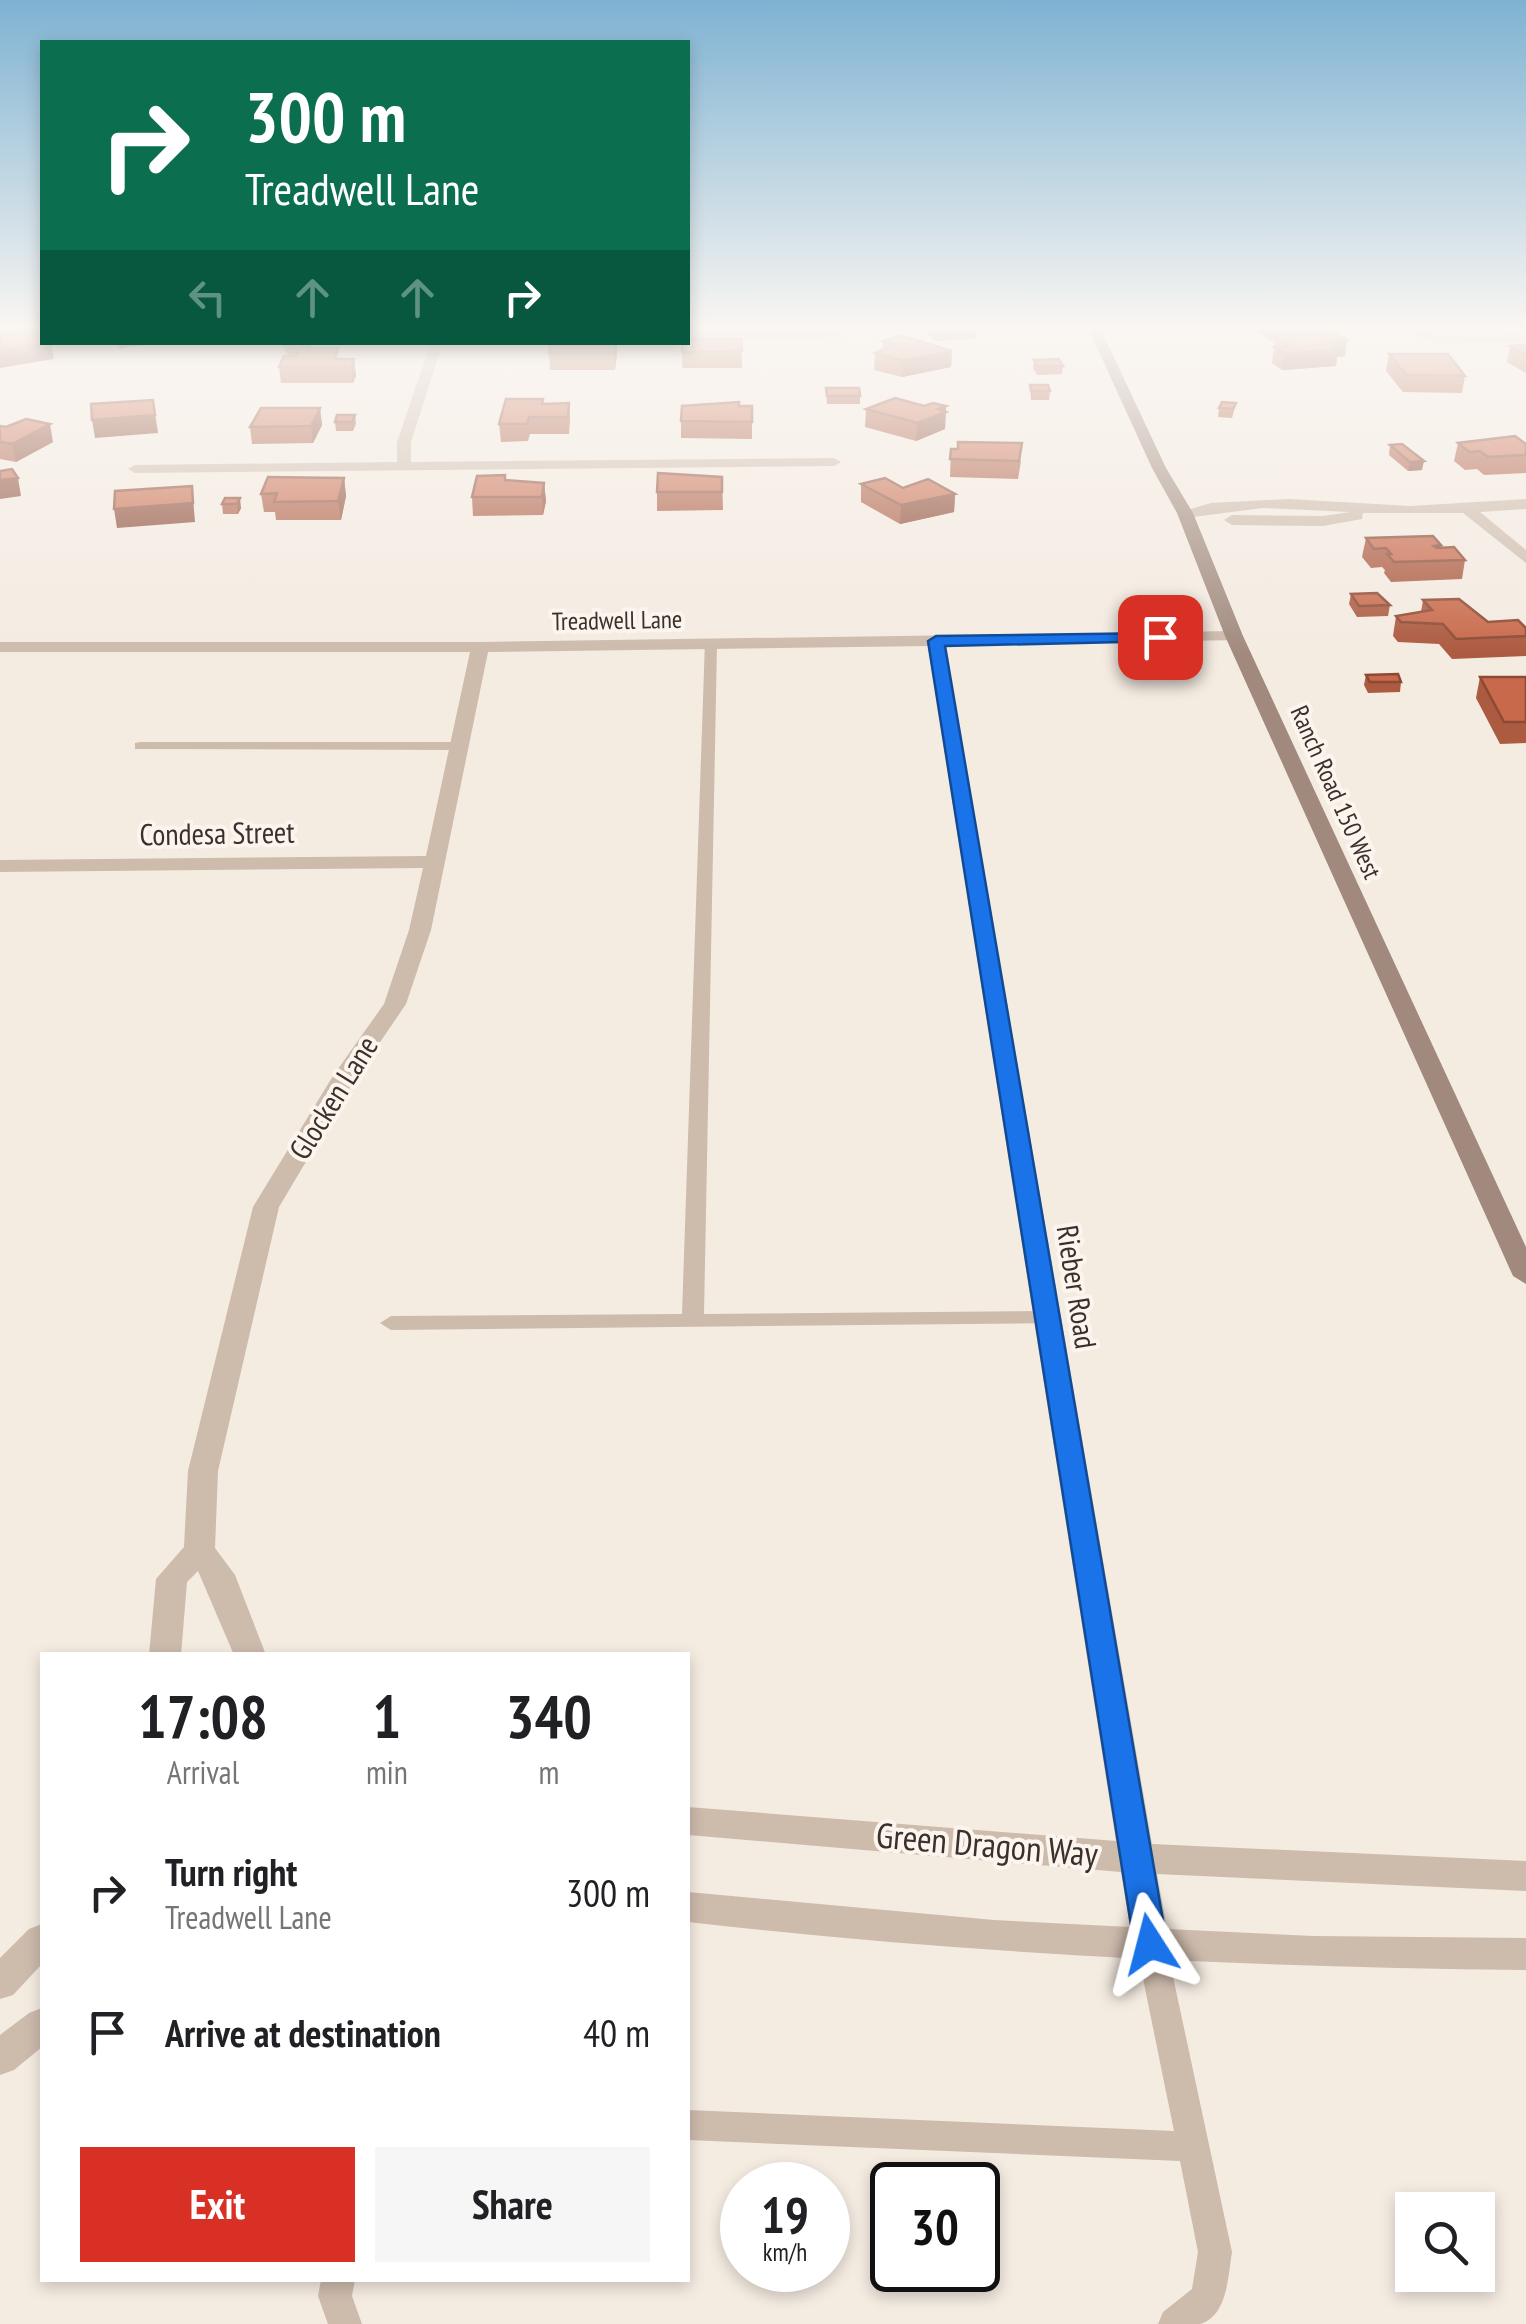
<!DOCTYPE html>
<style>
body{margin:0;font-family:"PT Sans Narrow",sans-serif;background:#f6f6f6;color:#202124;height:100vh;display:flex;flex-direction:column;font-size:38px;white-space:nowrap}
*{box-sizing:border-box;margin:0}
p{font-size:32px;color:#757577}
.icon{flex:none;width:55px;height:55px;fill:none;stroke:currentColor;stroke-width:2;stroke-linecap:round;stroke-linejoin:round}
.map{position:relative;flex:1;overflow:hidden}
.drawer{position:absolute;left:40px;top:1652px;width:650px;height:630px;display:flex;flex-direction:column;background:#fff;border-radius:0px;box-shadow:0 5px 15px #0003}
.drawer>*{flex:none}
.guide{position:absolute;left:40px;top:40px;width:650px;height:305px;border-radius:0px;box-shadow:0 5px 15px #0003;background:#0b6e4f;color:#fff;overflow:hidden}
.fabs{position:absolute;left:1395px;top:2192px;display:grid;gap:20px}
.fabs a{display:grid;place-items:center;width:100px;height:100px;border-radius:0px;background:#fff;box-shadow:0 5px 15px #0003;font-size:50px}
.speed{position:absolute;left:720px;top:2162px;display:flex;gap:20px;font-size:50px;font-weight:700;text-align:center}
.speed>*{display:grid;place-content:center;width:130px;height:130px;border-radius:50%;background:#fff;box-shadow:0 5px 15px #0003;line-height:1}
.speed small{font-size:25px;font-weight:400}
.speed .limit{border:5px solid #111;border-radius:15px;background:#fff;color:#111}
.pin{position:absolute;display:grid;place-items:center;width:85px;height:85px;color:#fff;margin:-42px;border-radius:20px;box-shadow:0 5px 15px #0006}
.me{position:absolute;width:110px;margin:-55px;rotate:351deg;stroke-linejoin:round;filter:drop-shadow(0 0 8px #0008)}
.turn{display:flex;align-items:center;gap:35px;height:210px;padding:0 40px;font-size:45px}
.turn .icon{width:130px;height:130px;stroke-width:2.5}
.turn b{display:block;font-size:70px;line-height:85px}
.lanes{display:flex;align-items:center;height:95px;padding:0 40px;background:#0003;justify-content:center;gap:50px;direction:ltr}
.lanes .off{opacity:.35}
.eta{display:flex;justify-content:space-evenly;align-items:center;height:170px;text-align:center}
.eta b{font-size:60px;font-weight:700;line-height:70px}
.cta{display:flex;gap:20px;margin-top:auto;padding:20px 40px}
.cta a{flex:1;height:115px;border-radius:0px;background:#d93025;color:#fff;font-size:40px;font-weight:700;line-height:115px;text-align:center}
.cta a+a{background:#f6f6f6;color:#202124}
ul{padding:0;list-style:none}
li{display:flex;align-items:center;gap:30px;height:140px;padding:0 40px}
li div{flex:1}
li b{display:block;font-size:38px}
li em{font-style:normal}
.map>svg:first-child{display:block}
</style>
<div class="map">
<svg width="1526" height="2324" viewBox="0 0 1526 2324">
<rect width="100%" height="100%" fill="#f4ebe1"/>
<g fill="none" stroke-linecap="round" stroke-linejoin="round">
<g fill="#cdbbac" fill-rule="evenodd">
<path d="M705,641L717,644L704,1314L1048,1311L1059,1318L1056,1323L391,1330L380,1323L391,1316L682,1314Z"/>
<path d="M140,742H459L466,746L459,750L135,749V743Z"/>
<path d="M1151,1931L1161,1935L1166,1944L1232,2252C1228,2275 1228,2316 1200,2324C1188,2324 1170,2324 1158,2324L1163,2312L1192,2289L1198,2252L1180,2161L688,2140V2110L1174,2131L1136,1944L1141,1935Z"/>
<path d="M321,2280H355L352,2296L362,2324H328L318,2296Z"/>
</g>
<g fill="#cdbbac" fill-rule="evenodd">
<path d="M0,330H21L0,336Z"/>
<path d="M1407,330H1423L1435,335L1526,334V342L1433,343Z"/>
<path d="M838,331L842,332V338L688,340V332Z"/>
<path d="M431,342H443L411,442V462L834,458L841,462L834,466L135,473L128,469L135,465L397,462V442Z"/>
<path d="M1289,499L1410,506L1526,499V509L1480,512L1526,550V563L1463,513H1363L1362,519L1323,526L1232,525L1224,520L1232,515L1323,516L1350,512L1263,508L1185,518L1177,513L1211,503Z"/>
<path d="M1234,631L1243,636L1240,640L945,645L1152,1844L1526,1861V1891L1157,1874L1167,1929L1313,1936L1526,1938V1970C1246,1967 966,1954 688,1922V1892L994,1920L1130,1927L1121,1872L688,1835V1807L1116,1841L928,646L488,652L431,930L406,1004L357,1076L279,1207L218,1471L215,1548L235,1575L266,1655H234L198,1571L187,1582L181,1655H149L156,1579L184,1547L188,1471L253,1207L333,1076L384,1004L409,930L423,868L0,872V860L426,856L470,652H0V642H480Z"/>
<path d="M42,1924V1964L13,1995L0,1999V1958L29,1929Z"/>
<path d="M42,2008V2047L14,2070L0,2075V2035L29,2013Z"/>
</g>
<path fill="#a18a7d" fill-rule="evenodd" d="M1089,330H1101L1166,468L1193,513L1243,636L1526,1247V1284L1513,1276L1225,636L1177,513L1152,468Z"/>
</g>
<g fill="#ac5a40">
<path d="M925,330H976L975,339L934,341Z"/>
<path d="M1257,330H1327L1326,334L1345,356L1337,357L1336,366L1282,370L1272,363L1275,341H1271Z"/>
<path d="M883,341L952,351L951,367L902,377L874,370L875,353L883,350Z"/>
<path d="M277,342H304L310,348L339,359H354L356,376L353,383H281L279,367L291,356L284,350L283,345Z"/>
<path d="M617,342L615,370H550L549,353Z"/>
<path d="M682,342L742,351V368H682Z"/>
<path d="M1526,345V373L1507,362L1510,346Z"/>
<path d="M1389,354L1465,376L1462,393L1403,392L1386,371Z"/>
<path d="M1034,360L1063,366L1062,374L1037,375L1033,368Z"/>
<path d="M1030,385L1050,391L1049,400H1031Z"/>
<path d="M826,388L860,396V404H827Z"/>
<path d="M569,403L570,421L569,434H530L528,441L501,442L499,424L543,404Z"/>
<path d="M1236,403L1232,418L1218,417L1219,408Z"/>
<path d="M739,406H752V439L681,438V421Z"/>
<path d="M924,406H946L945,429L916,441L865,427L866,409Z"/>
<path d="M320,408L322,425L313,443L252,444L250,427Z"/>
<path d="M355,415L356,424L353,431H336L335,422Z"/>
<path d="M0,426L6,427L53,442L16,462L0,459Z"/>
<path d="M1458,443L1526,444V473L1484,475L1477,469L1465,470L1454,461Z"/>
<path d="M1390,445L1422,470L1408,471L1389,455Z"/>
<path d="M951,449L1021,461L1018,479L950,477Z"/>
<path d="M722,477L723,510L657,511V492Z"/>
<path d="M344,478L346,496L341,520H276L275,512H264L261,494Z"/>
<path d="M506,480L544,483L546,501L543,515L473,516L472,497Z"/>
<path d="M861,484L955,494L954,512L900,524L861,502Z"/>
<path d="M225,498L241,508L238,514H223L222,504Z"/>
<path d="M1366,538L1441,545L1440,548L1465,560L1462,579L1391,582L1384,573L1385,570L1382,567L1371,568L1362,557Z"/>
<path d="M1351,594L1390,605L1388,616L1357,617L1349,604Z"/>
<path d="M1423,600L1488,622L1526,628V656L1452,659L1439,644L1398,642L1393,636L1396,616L1421,612Z"/>
<path d="M1366,675L1401,682L1400,692L1368,693L1364,685Z"/>
<path d="M1480,677H1526V743L1500,744L1476,698Z"/>
</g>
<g fill="#8c4a34">
<path d="M1347,340L1345,356L1337,357L1336,366L1282,370L1284,354L1326,341Z"/>
<path d="M51,342L54,359L0,368V351Z"/>
<path d="M118,342H159L119,349Z"/>
<path d="M617,342V356L615,370L614,353Z"/>
<path d="M952,351L951,367L902,377L903,361Z"/>
<path d="M354,359L356,376L353,383L351,367Z"/>
<path d="M153,400L158,433L95,438L92,420Z"/>
<path d="M946,406L945,429L916,441L917,423L938,409Z"/>
<path d="M320,408L322,425L313,443L311,426Z"/>
<path d="M50,424L53,442L16,462L12,444Z"/>
<path d="M1424,461L1422,470L1408,471L1410,462Z"/>
<path d="M18,478L21,496L0,499V480Z"/>
<path d="M344,478L346,496L341,520L338,501Z"/>
<path d="M544,483L546,501L543,515L542,497Z"/>
<path d="M192,486L195,522L117,528L114,509Z"/>
<path d="M955,494L954,512L900,524L901,505Z"/>
<path d="M240,498L241,508L238,514L237,504Z"/>
</g>
<g fill="#c8694b" stroke="#8c4a34" stroke-width="2.5">
<path d="M27,330H34L42,336V342H51L0,351V334Z"/>
<path d="M1337,333L1347,340L1326,341L1338,349L1284,354L1274,347L1289,346L1275,336Z"/>
<path d="M899,335L952,351L903,361L875,353L897,344L883,341Z"/>
<path d="M741,339L742,351L682,352V342H688V340Z"/>
<path d="M283,342H304L310,347L292,349Z"/>
<path d="M551,342H616L614,353H549Z"/>
<path d="M1526,345V354L1510,346Z"/>
<path d="M300,348H338L335,359H354L351,367H279L284,356H296Z"/>
<path d="M1389,354H1448L1465,376L1406,375Z"/>
<path d="M1059,359L1063,366H1038L1034,360Z"/>
<path d="M1030,385H1048L1050,391H1031Z"/>
<path d="M826,388H859L860,396H827Z"/>
<path d="M895,398L924,406L933,403L946,406L938,409L946,412L917,423L866,409Z"/>
<path d="M506,399H543L542,404L569,403L568,417H529L527,424H499Z"/>
<path d="M153,400L155,415L92,420L91,404Z"/>
<path d="M739,402V406H752V422L681,421L682,406Z"/>
<path d="M1222,402L1236,403L1233,409L1219,408Z"/>
<path d="M261,408H320L311,426L250,427Z"/>
<path d="M337,415H355L352,422H335Z"/>
<path d="M26,419L50,424L12,444L0,442V426L6,427Z"/>
<path d="M1515,436L1526,444V455L1488,457L1480,451L1469,452L1458,443Z"/>
<path d="M958,442L1022,443L1019,461L950,459L951,449H958Z"/>
<path d="M1402,444L1424,461L1410,462L1390,445Z"/>
<path d="M12,469L18,478L0,480V471Z"/>
<path d="M658,473L722,477V492H657Z"/>
<path d="M505,475V480L544,483L542,497H472L477,476Z"/>
<path d="M268,477L344,478L338,501L274,502L277,493L261,494Z"/>
<path d="M885,478L903,488L928,479L955,494L901,505L861,484Z"/>
<path d="M192,486L193,503L114,509L115,491Z"/>
<path d="M225,498H240L237,504H222Z"/>
<path d="M1433,536L1441,545L1434,546L1437,548L1454,547L1465,560L1394,562L1387,554H1391L1386,548L1374,549L1366,538Z"/>
<path d="M1377,593L1390,605L1359,606L1351,594Z"/>
<path d="M1459,599L1488,622L1518,620L1526,628V636L1456,639L1443,624L1401,622L1396,616L1432,610L1423,600Z"/>
<path d="M1398,674L1401,682H1370L1366,675Z"/>
<path d="M1480,677H1526V722H1504Z"/>
</g>
<linearGradient id="sky" x2="0" y2="1"><stop stop-color="#7eb2d2"/><stop offset="0.5" stop-color="#faf6f2"/><stop offset="1" stop-color="#faf6f2" stop-opacity="0"/></linearGradient>
<rect width="1526" height="655" fill="url(#sky)"/>
<path fill="#1a73e8" stroke="#114b97" stroke-width="2.5" d="M1160,633L1168,637L1165,641L945,646L1167,1944L1162,1954L1150,1958L1139,1954L1134,1944L928,641L936,636Z"/>
<g text-anchor="middle" stroke-width="8" stroke-linejoin="round" paint-order="stroke">
<g font-size="25" fill="#3b302b" stroke="#fbf5ee">
<text transform="translate(617 620) rotate(-1)" y="9">Treadwell Lane</text>
<text transform="translate(1336 792) rotate(66)" y="9">Ranch Road 150 West</text>
</g>
<g font-size="30" fill="#3b302b" stroke="#fbf5ee">
<text transform="translate(217 834) rotate(-1)" y="10">Condesa Street</text>
<text transform="translate(334 1098) rotate(-58)" y="10">Glocken Lane</text>
<text transform="translate(1076 1287) rotate(81)" y="10">Rieber Road</text>
</g>
<g font-size="35" fill="#3b302b" stroke="#fbf5ee">
<text transform="translate(987 1845) rotate(5)" y="12">Green Dragon Way</text>
</g>
</g>
</svg>
<div class="fabs">
<a><svg class="icon" aria-label="search" viewBox="0 0 24 24"><circle cx="10" cy="10" r="6"/><path d="M15 15l6 6"/></svg></a>
</div>
<div class="speed"><div>19<small>km/h</small></div><div class="limit">30</div></div>
<div class="pin" style="left:1160px;top:637px;background:#d93025"><svg class="icon" aria-label="arrive" viewBox="0 0 24 24"><path d="M6 21V4h12l-3 4 3 4H6"/></svg></div>
<svg class="me" style="left:1150px;top:1944px" viewBox="-20 -20 40 40"><path d="M0-17L14 15 0 8-14 15z" fill="#1a73e8" stroke="#fff" stroke-width="4"/></svg>
<div class="guide">
<div class="turn"><svg class="icon" aria-label="right" viewBox="0 0 24 24"><path d="M7 20v-9h11M14 6l5 5-5 5"/></svg><div><b>300 m</b>Treadwell Lane</div></div>
<div class="lanes"><svg class="icon off" aria-label="left" viewBox="0 0 24 24"><path d="M17 20v-9H6M10 6l-5 5 5 5"/></svg><svg class="icon off" aria-label="ahead" viewBox="0 0 24 24"><path d="M12 20V5M6 11l6-6 6 6"/></svg><svg class="icon off" aria-label="ahead" viewBox="0 0 24 24"><path d="M12 20V5M6 11l6-6 6 6"/></svg><svg class="icon" aria-label="right" viewBox="0 0 24 24"><path d="M7 20v-9h11M14 6l5 5-5 5"/></svg></div>
</div>
<section class="drawer">
<div class="eta">
<div><b>17:08</b><p>Arrival</p></div>
<div><b>1</b><p>min</p></div>
<div><b>340</b><p>m</p></div>
</div>
<ul>
<li><svg class="icon" aria-label="right" viewBox="0 0 24 24"><path d="M7 20v-9h11M14 6l5 5-5 5"/></svg><div><b>Turn right</b><p>Treadwell Lane</p></div><em>300 m</em></li>
<li><svg class="icon" aria-label="arrive" viewBox="0 0 24 24"><path d="M6 21V4h12l-3 4 3 4H6"/></svg><div><b>Arrive at destination</b></div><em>40 m</em></li>
</ul>
<div class="cta"><a>Exit</a><a>Share</a></div>
</section>
</div>
